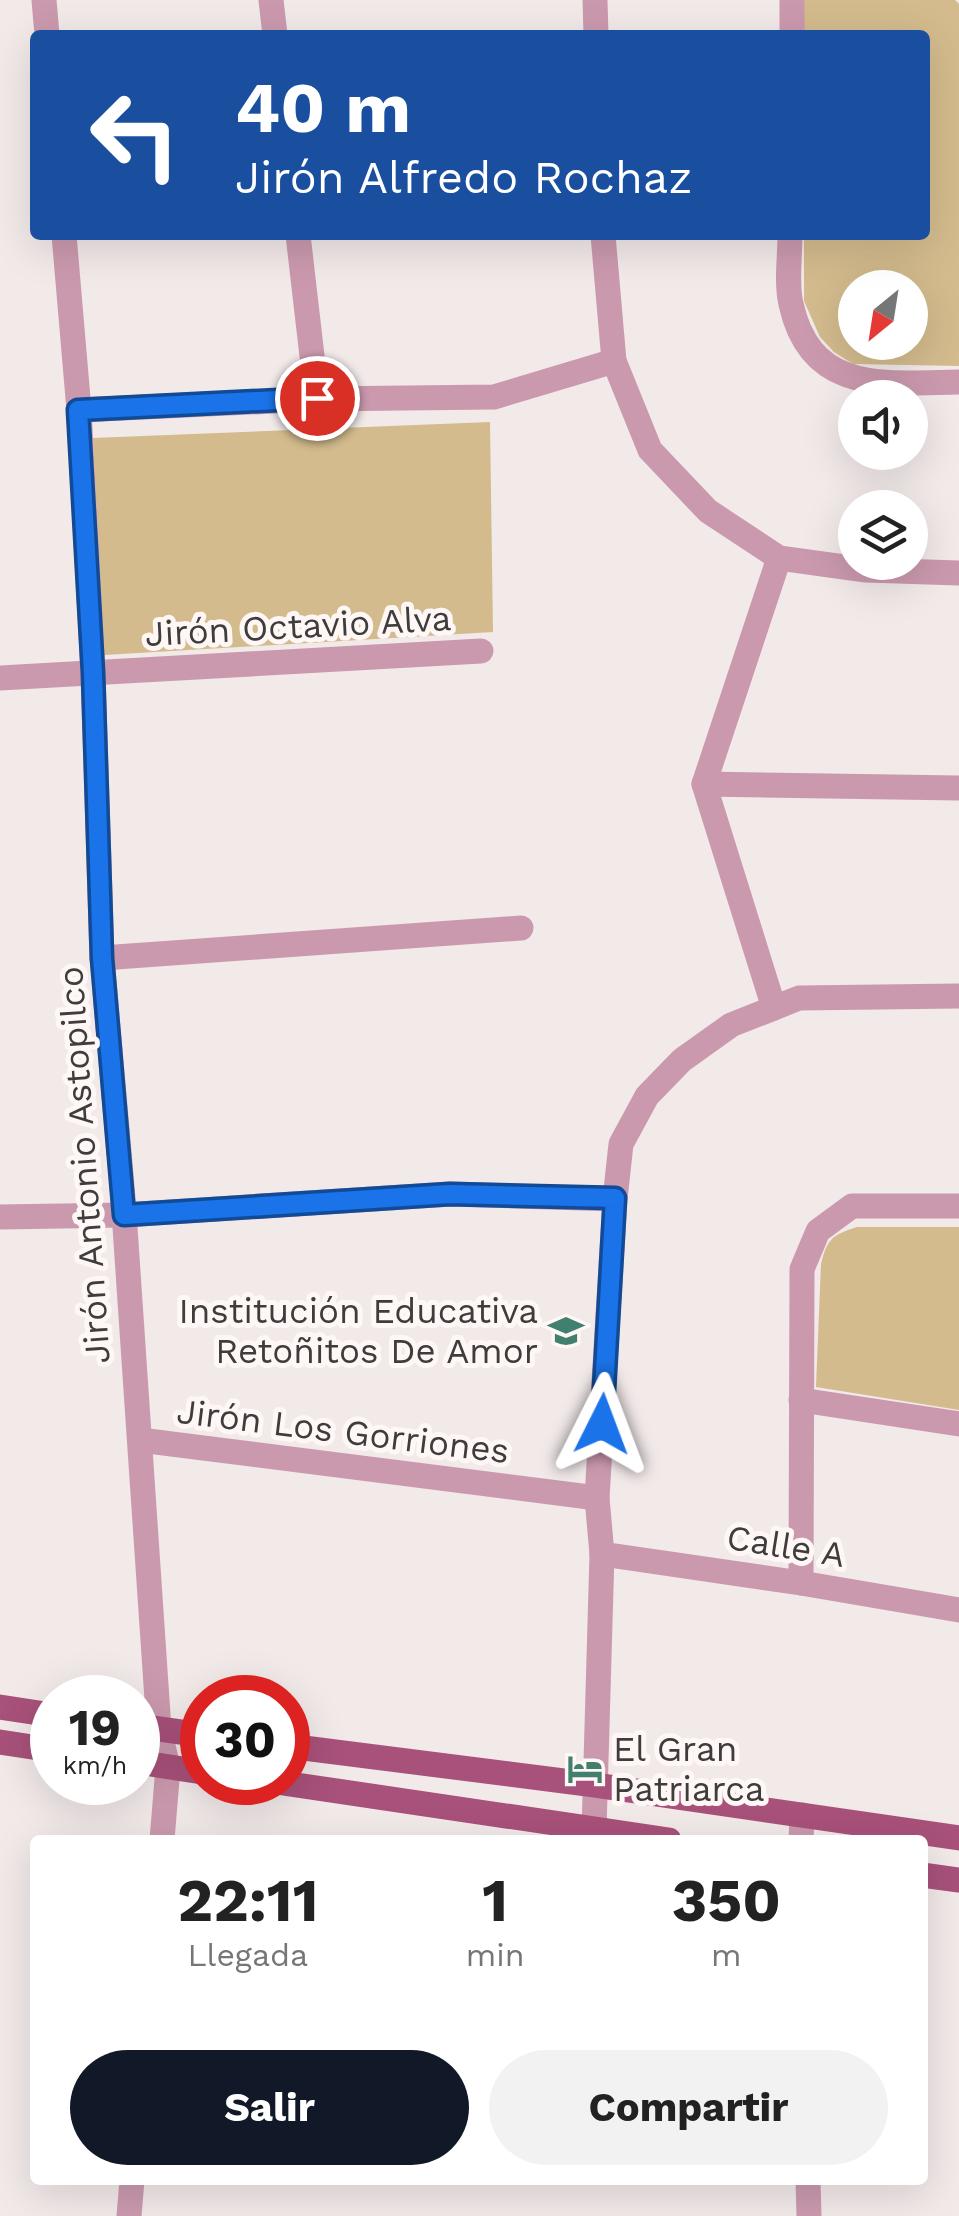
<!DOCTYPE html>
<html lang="es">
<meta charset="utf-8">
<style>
body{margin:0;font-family:"Work Sans",sans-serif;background:#f2f2f2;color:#222;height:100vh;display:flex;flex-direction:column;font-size:38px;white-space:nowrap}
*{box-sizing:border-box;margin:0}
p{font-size:32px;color:#767676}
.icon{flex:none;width:55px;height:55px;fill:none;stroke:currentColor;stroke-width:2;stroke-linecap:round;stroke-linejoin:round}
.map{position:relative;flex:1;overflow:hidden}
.details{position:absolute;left:30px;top:1835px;width:898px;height:350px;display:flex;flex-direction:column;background:#fff;border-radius:10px;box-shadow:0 10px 40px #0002}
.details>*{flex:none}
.guide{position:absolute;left:30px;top:30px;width:900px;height:210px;border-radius:10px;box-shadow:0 10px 40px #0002;background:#1a4fa0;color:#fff;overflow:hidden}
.needle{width:65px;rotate:210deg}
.buttons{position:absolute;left:838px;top:270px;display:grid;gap:20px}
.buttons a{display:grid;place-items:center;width:90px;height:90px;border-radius:50%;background:#fff;box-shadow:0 10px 40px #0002;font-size:50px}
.speed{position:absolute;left:30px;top:1675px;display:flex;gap:20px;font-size:50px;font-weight:700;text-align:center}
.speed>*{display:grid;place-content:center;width:130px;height:130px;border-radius:50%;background:#fff;box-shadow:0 10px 40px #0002;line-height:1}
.speed small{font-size:25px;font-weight:400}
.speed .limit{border:15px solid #d22;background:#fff;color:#111}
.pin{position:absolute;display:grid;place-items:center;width:85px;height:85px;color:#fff;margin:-42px;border:5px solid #fff;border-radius:50%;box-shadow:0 2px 10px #0007}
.me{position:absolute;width:110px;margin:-55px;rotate:3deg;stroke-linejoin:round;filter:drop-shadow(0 0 8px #0008)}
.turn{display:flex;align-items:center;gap:35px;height:210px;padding:0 40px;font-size:45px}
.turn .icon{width:130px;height:130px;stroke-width:2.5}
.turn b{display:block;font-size:70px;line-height:85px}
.eta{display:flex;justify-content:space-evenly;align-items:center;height:170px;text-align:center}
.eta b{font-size:60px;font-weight:700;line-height:70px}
.primary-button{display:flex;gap:20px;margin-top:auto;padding:20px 40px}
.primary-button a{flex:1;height:115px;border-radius:60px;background:#111827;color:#fff;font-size:40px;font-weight:700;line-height:115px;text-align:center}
.primary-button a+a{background:#f2f2f2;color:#222}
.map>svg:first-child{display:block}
</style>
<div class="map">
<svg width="959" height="2216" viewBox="0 0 959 2216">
<rect width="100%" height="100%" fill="#f2e9e9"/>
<g fill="#d3bb8d" fill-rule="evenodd">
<path d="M803,0H955L959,4V366L853,364L834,352L820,337L804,301V235H925V35H803ZM855,288H910V342H855Z"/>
<path d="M490,422L493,632L104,655L93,438Z"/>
<path d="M857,1227H959V1410L816,1387L821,1264C827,1239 832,1235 857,1227Z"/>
</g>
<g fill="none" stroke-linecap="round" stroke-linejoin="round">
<g stroke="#cb99ae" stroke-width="25">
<path d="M44,0L47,35"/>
<path d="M271,0L275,35"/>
<path d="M595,0L596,35"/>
<path d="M792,35V0"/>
<path d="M64,235L79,410L93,673L102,958L123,1198L159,1729L168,1767L162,1840"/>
<path d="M298,235L317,399"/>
<path d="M603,235L614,361L650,450L708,511L779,558L866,570L959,573"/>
<path d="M790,235C790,257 786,283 791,304C811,395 886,383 959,382"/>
<path d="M79,410L317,399L494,397L614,361"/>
<path d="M0,678L481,651"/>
<path d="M704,784L959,788"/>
<path d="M102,958L521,928"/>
<path d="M774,1008L704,784L779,558"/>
<path d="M0,1217L124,1215L450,1194L615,1199"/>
<path d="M801,1400L959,1424"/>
<path d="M140,1440L597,1498"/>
<path d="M602,1554L801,1583L959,1610"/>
<path d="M801,1583L802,1269L818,1231L852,1206H959"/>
<path d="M594,1830L602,1554L597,1498L615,1199L621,1144L647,1096L682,1060L731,1025L799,998L959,996"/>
<path d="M801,1840L802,1815"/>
<path d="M808,2180L809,2216"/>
<path d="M129,2216L132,2180"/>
</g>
<g stroke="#a8517a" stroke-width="25">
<path d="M0,1707L52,1715"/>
<path d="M138,1726L202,1735"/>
<path d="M0,1742L52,1750"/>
<path d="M288,1746L595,1785L959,1838"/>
<path d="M138,1762L202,1772"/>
<path d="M276,1782L669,1840"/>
<path d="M922,1875L959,1880"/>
</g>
</g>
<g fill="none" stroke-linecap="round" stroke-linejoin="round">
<defs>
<path id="route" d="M317,398L78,410L93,673L102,958L124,1215L450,1194L615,1198L602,1424"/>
</defs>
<use href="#route" stroke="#114b97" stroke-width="25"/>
<use href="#route" stroke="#1a73e8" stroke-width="18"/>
</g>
<defs>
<symbol id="school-bare" viewBox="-9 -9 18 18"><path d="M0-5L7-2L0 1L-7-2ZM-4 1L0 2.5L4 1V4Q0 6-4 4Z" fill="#41806e" stroke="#fef7f6" stroke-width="2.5" paint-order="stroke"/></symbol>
<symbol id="hotel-bare" viewBox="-9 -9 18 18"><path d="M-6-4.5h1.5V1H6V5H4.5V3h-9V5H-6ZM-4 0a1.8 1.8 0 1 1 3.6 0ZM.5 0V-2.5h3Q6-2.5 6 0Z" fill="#41806e" stroke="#fef7f6" stroke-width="2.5" paint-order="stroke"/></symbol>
</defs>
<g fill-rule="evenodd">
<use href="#school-bare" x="541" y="1306" width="50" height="50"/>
<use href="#hotel-bare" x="560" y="1744" width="50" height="50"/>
</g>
<g text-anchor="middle" stroke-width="10" stroke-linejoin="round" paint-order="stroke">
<g font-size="35" fill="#3f3c3c" stroke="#fef7f6">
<text transform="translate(298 626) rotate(-3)" y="12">Jirón Octavio Alva</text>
<text transform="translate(84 1165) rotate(-94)" y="12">Jirón Antonio Astopilco</text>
<text transform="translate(343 1431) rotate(7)" y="12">Jirón Los Gorriones</text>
<text transform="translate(786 1546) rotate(9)" y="12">Calle A</text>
</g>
<g font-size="35" fill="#3f3c3c" stroke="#fef7f6" text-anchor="end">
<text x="538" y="1323">Institución Educativa<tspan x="538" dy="40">Retoñitos De Amor</tspan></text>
<text x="613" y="1761" text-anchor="start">El Gran<tspan x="613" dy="40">Patriarca</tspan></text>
</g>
</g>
</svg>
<div class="buttons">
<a><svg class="needle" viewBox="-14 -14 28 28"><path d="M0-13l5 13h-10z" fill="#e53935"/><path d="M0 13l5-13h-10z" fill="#767676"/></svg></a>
<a><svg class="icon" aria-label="sound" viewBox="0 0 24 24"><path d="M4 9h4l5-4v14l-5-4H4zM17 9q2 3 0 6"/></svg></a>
<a><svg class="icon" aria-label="layers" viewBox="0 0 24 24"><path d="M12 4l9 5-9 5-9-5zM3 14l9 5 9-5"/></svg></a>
</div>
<div class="speed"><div>19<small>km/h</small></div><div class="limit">30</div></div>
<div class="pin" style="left:317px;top:398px;background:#d93025"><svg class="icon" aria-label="arrive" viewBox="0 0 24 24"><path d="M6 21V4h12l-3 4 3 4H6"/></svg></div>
<svg class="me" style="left:602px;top:1424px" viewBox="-20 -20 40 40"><path d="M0-17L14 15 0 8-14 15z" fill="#1a73e8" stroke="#fff" stroke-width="4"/></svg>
<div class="guide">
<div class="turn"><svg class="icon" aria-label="left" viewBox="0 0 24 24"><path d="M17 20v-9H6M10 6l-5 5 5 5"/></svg><div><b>40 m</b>Jirón Alfredo Rochaz</div></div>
</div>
<section class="details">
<div class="eta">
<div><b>22:11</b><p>Llegada</p></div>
<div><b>1</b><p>min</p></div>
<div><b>350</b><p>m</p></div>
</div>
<div class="primary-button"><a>Salir</a><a>Compartir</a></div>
</section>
</div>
